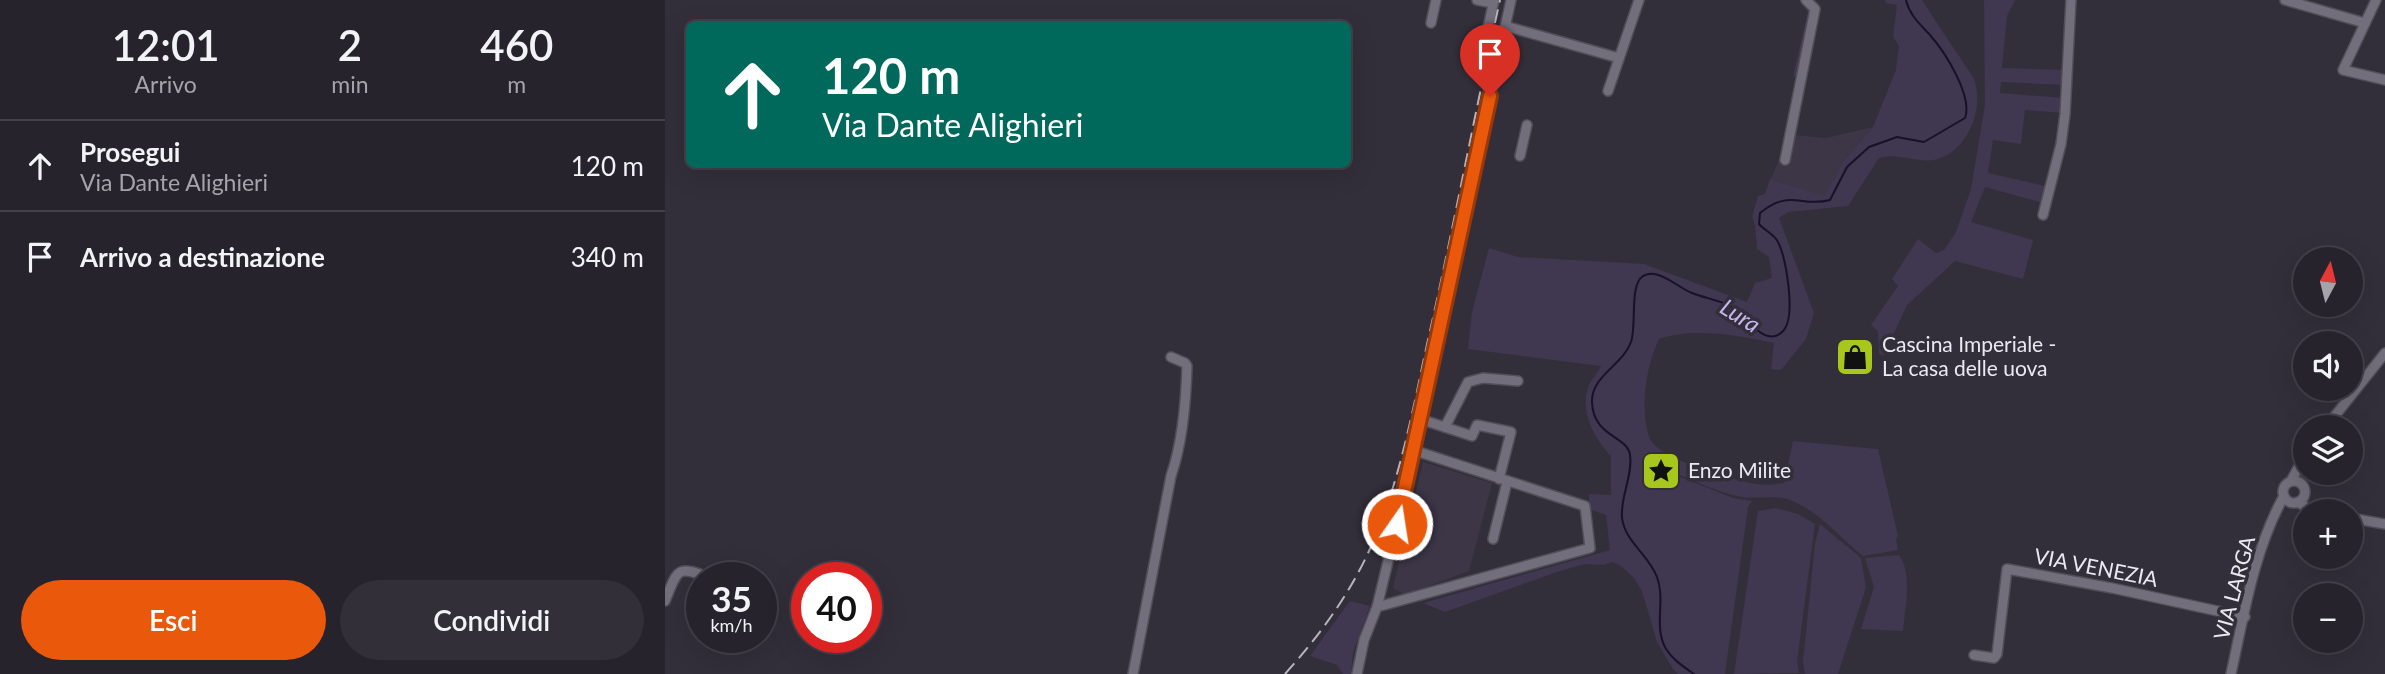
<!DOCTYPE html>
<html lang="it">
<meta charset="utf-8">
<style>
body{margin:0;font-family:Lato,sans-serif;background:#322f38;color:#f1f3f6;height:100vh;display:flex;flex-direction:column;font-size:26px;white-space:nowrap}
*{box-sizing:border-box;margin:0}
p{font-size:23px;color:#a4a4a9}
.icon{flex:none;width:38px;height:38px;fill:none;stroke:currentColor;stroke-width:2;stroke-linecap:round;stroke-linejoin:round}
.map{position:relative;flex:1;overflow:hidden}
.drawer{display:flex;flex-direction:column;background:#26232c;width:665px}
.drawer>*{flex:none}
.guide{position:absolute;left:21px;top:21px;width:665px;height:147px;border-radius:10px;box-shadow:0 7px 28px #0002,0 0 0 2px #424048;background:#00695c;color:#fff;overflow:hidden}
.needle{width:46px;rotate:7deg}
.buttons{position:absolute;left:1628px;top:247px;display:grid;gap:14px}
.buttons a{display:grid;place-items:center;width:70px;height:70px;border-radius:50%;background:#26232c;box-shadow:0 7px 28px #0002,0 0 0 2px #424048;font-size:35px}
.speed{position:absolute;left:21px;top:562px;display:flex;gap:14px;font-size:35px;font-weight:700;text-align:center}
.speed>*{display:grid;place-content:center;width:91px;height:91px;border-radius:50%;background:#26232c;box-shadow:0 7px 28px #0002,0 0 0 2px #424048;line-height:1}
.speed small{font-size:18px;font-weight:400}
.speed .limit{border:10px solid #d22;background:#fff;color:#111}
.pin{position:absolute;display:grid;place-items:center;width:60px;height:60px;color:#fff;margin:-72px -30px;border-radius:50% 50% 50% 0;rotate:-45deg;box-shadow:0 0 7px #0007}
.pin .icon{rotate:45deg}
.me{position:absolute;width:77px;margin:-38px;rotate:13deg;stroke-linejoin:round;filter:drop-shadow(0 0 5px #0008)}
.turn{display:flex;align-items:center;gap:24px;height:147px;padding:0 21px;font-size:32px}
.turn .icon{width:91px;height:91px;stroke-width:2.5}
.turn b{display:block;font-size:49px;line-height:60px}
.eta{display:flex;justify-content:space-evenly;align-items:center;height:119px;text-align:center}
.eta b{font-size:42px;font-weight:600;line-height:49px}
.button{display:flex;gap:14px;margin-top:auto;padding:14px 21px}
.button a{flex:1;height:80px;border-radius:42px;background:#ea580c;color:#fff;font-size:28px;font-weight:600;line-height:80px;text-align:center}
.button a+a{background:#322f38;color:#f1f3f6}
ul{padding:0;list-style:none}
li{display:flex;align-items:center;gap:21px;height:91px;padding:0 21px;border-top:2px solid #424048}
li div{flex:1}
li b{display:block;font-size:26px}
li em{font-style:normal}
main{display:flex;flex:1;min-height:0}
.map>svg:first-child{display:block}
</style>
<main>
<section class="drawer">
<div class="eta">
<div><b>12:01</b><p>Arrivo</p></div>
<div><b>2</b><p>min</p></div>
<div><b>460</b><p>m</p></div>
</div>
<ul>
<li><svg class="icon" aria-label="ahead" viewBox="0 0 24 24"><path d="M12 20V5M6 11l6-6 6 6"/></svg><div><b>Prosegui</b><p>Via Dante Alighieri</p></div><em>120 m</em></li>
<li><svg class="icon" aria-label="arrive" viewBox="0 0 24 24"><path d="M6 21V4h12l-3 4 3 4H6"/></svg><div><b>Arrivo a destinazione</b></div><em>340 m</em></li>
</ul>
<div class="button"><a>Esci</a><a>Condividi</a></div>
</section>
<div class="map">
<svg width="1720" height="674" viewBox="0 0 1720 674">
<rect width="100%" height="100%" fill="#332f3a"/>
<g fill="#3c3647">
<path d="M1208,127L1178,161L1160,197L1106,179L1120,145L1129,135L1161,138Z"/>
<path d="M758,462L827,483L804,571L740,595L728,588Z"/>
</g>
<g fill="#403750">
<path d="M1220,0H1257C1270,20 1283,40 1296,59C1300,66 1308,75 1310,82C1318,109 1304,146 1278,157C1258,167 1234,151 1214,158L1183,206L1123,212L1114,218L1149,313L1141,339L1116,370L1106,369L1109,343C1073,335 1028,327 994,339C981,366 974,410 985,439C994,459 1070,481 1092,484C1101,486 1110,484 1119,483L1128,441L1213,449L1233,536L1231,539L1233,550L1198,556C1174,537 1154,511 1125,500C1108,494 1089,500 1071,496C1049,491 1026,479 1005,471L996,474L989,466L983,464L979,468L987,466L995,476L1005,473L1068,498L1087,501L1083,507L1060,674H1013L1008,669L992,642L977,591L969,578L956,566L948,562L938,565L919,564L892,572L780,612L758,603L945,550L941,515L924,509V494L946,495V456C929,438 914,411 924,385C927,379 933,372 936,366L803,349L807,312L824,248L853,257L979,264L1082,302L1090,283L1107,278L1104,257L1092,249L1090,225L1087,217L1093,196L1100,194L1105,179L1160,196L1178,161L1208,127L1231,70L1234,46L1228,37L1232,5L1221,3Z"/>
<path d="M1319,0H1350L1342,16L1337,68L1400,70V85L1336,82L1335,93L1399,98L1398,113L1360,110L1356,144L1328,140L1323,173L1384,187L1378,203L1320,187L1306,222L1368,240L1358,279L1290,261L1242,305L1219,355L1214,354L1213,331L1206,325L1233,286L1227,279L1253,239L1271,253L1279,250L1291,232L1306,189L1320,105Z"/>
<path d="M1140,5L1145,9L1147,15L1134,78L1128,76L1143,12Z"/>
<path d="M1111,508L1133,514L1150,524L1132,661L1134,673L1069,674L1093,511Z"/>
<path d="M1155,524L1196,558L1201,587L1173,674H1140L1138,662L1150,544Z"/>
<path d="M1234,555C1248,574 1240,609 1238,631L1196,629L1209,587L1200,558Z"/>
<path d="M685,601L705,606L688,652L686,674H678L672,665L645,656Z"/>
</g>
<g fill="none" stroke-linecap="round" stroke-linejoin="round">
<path stroke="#1b0f2c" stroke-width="2" d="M1029,674C1019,667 1008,660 1001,649C988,627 1001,600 992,577C984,555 960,542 957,518C955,497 968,476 965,455C963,436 928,437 927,402C926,376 958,365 966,342C972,325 964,285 978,276C982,274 985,273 989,274C1003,276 1014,288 1027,293C1039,298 1055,300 1067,307C1080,315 1101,351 1119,330C1131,315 1121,258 1113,242C1110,235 1099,230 1094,224L1095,213C1126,188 1136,208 1165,200L1182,167L1204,147L1232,137L1259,142L1300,118C1308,96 1280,52 1265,35C1254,23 1245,16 1241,0"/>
<defs>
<g id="minor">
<path d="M812,0L828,3"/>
<path d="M1620,0L1700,23"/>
<path d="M1711,0L1678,70L1720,80"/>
<path d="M766,23L771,0"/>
<path d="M840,26L954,58"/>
<path d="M817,55L829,0"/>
<path d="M943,91L974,0"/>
<path d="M855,156L862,125"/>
<path d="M1120,160L1150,9L1141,0"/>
<path d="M1378,215L1396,144L1400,114L1406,0"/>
<path d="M755,419L807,436L812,425L846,432L834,479"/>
<path d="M780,427L803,382L818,378L853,381"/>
<path d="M1661,427L1720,353"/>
<path d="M1626,481L1640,455"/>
<circle cx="1629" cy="492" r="11"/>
<path d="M1633,502L1647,511"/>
<path d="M1685,518L1720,524"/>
<path d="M828,539L842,482"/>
<path d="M0,601C13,570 11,564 45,578"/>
<path d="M712,607L925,548L920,506L748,450"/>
<path d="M1309,655L1329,658L1332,654L1342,569L1447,588L1580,617"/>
<path d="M468,674L506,476C518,441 521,403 522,366L520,363L506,357"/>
<path d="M692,674L699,640L712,607L726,549L846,0"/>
<path d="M1566,674C1579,614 1589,550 1619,496"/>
</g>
</defs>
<use href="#minor" stroke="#514e57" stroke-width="12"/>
<use href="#minor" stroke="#726e7b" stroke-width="9"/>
<path stroke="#b7b4bc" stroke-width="2" stroke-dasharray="14 7" stroke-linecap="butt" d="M620,674C656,634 687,591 708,542C738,473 750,396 767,322C791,215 811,107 835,0"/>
</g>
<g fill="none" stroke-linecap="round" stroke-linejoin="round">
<defs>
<path id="route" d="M732,524L825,96"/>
</defs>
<use href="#route" stroke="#983908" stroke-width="18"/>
<use href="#route" stroke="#ea580c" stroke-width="12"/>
</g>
<defs>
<symbol id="shop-square" viewBox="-11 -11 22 22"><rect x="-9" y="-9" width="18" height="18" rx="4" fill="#a8c71c" stroke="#332f3a"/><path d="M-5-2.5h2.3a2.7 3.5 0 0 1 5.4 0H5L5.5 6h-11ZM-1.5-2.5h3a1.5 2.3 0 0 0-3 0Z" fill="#111"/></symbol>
<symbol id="sight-square" viewBox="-11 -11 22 22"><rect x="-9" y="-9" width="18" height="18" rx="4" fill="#a8c71c" stroke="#332f3a"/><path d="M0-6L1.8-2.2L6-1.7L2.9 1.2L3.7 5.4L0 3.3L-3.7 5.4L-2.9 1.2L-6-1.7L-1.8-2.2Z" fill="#111"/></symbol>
</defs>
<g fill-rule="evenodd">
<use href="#shop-square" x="1168" y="335" width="44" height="44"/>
<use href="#sight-square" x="974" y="449" width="44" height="44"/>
</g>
<g text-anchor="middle" stroke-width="7" stroke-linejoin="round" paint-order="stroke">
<g font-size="21" fill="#ebe9f0" stroke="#332f3a" text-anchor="start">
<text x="1217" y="352">Cascina Imperiale -<tspan x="1217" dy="24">La casa delle uova</tspan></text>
<text x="1023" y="478">Enzo Milite</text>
</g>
<g font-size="21" fill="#ebe9f0" stroke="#332f3a">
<text transform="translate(1431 568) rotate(11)" y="7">VIA VENEZIA</text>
<text transform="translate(1570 588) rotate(-75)" y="7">VIA LARGA</text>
</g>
<g font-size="23" font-style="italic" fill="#c9b4f0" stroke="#332f3a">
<text transform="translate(1075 316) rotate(32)" y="8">Lura</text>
</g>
</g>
</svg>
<div class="buttons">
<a><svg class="needle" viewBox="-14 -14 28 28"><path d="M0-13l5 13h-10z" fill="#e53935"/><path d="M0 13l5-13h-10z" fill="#a4a4a9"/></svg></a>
<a><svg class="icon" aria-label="sound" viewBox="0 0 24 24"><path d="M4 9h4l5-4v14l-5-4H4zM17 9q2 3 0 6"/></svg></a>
<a><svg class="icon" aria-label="layers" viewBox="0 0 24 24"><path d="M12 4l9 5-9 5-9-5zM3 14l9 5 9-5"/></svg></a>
<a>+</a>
<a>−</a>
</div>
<div class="speed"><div>35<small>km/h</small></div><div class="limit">40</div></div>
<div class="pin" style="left:825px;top:96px;background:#d93025"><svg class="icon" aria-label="arrive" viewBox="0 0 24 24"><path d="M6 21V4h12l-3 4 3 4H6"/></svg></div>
<svg class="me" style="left:732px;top:524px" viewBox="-20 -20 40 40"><circle r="17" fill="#ea580c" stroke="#fff" stroke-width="3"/><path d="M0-11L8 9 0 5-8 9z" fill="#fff"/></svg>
<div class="guide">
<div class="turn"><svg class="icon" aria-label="ahead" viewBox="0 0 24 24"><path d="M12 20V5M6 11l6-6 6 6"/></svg><div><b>120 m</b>Via Dante Alighieri</div></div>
</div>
</div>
</main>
